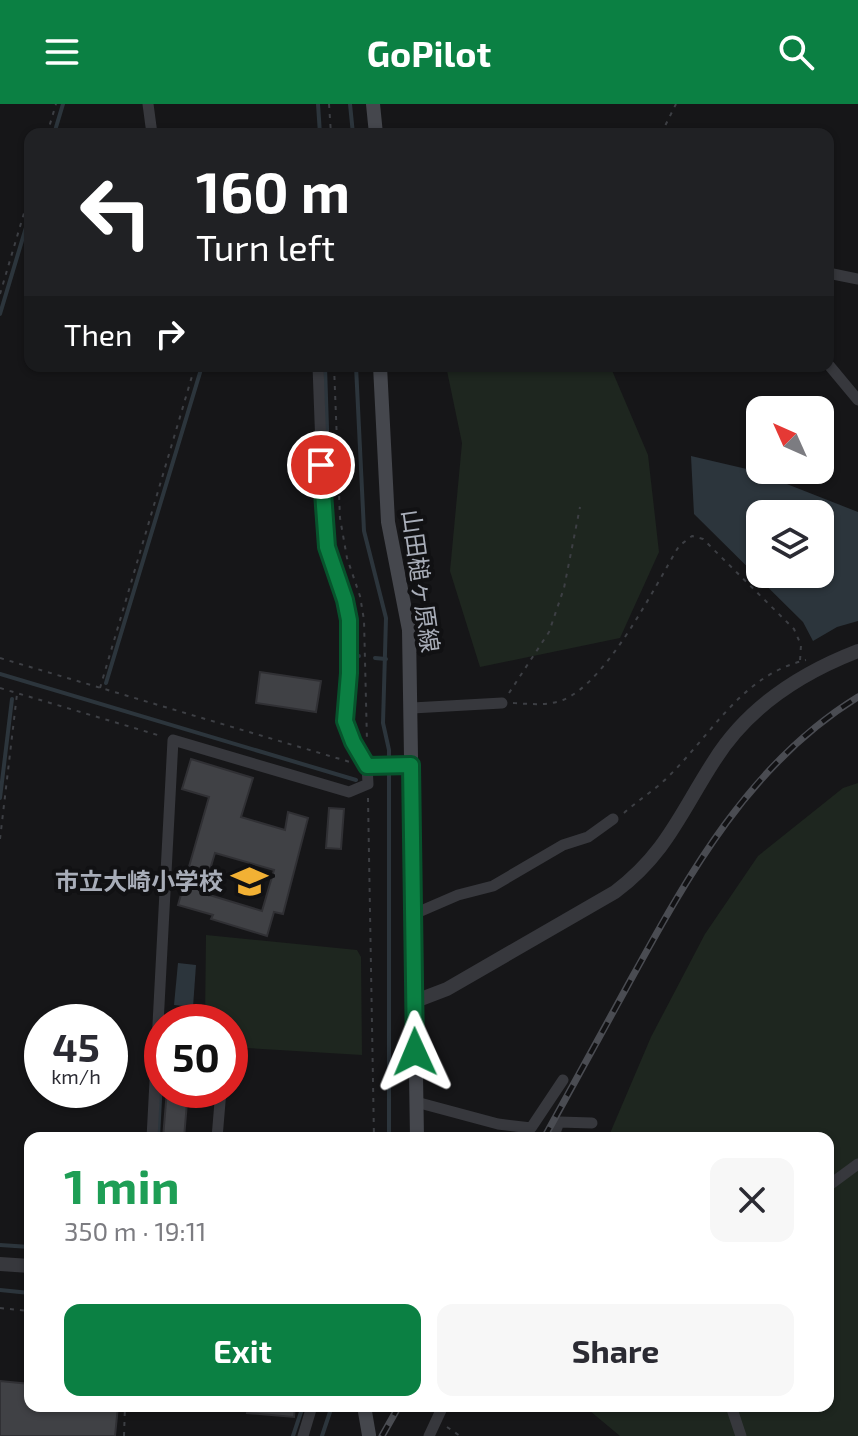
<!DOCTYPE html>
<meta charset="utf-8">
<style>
body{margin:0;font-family:"Exo 2","Noto Sans JP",sans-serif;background:#f7f7f7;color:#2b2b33;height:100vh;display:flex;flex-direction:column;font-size:30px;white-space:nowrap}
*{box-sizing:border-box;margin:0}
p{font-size:26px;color:#7c7c81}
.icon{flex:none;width:44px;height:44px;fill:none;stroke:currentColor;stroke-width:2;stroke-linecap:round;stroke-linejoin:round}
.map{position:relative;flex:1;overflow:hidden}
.side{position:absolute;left:24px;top:1028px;width:810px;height:280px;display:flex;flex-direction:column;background:#fff;border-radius:16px;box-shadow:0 2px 6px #0004}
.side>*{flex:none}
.hud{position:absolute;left:24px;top:24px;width:810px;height:244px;border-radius:16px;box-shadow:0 2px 6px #0004;background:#202124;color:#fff;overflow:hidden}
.needle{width:52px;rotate:315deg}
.tools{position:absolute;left:746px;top:292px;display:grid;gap:16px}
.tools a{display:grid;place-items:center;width:88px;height:88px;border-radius:16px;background:#fff;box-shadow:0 2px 6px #0004;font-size:40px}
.speed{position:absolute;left:24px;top:900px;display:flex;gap:16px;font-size:40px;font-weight:700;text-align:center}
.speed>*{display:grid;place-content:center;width:104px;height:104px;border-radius:50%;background:#fff;box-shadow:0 2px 6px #0004;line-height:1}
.speed small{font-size:20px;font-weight:400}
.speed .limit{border:12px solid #d22;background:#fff;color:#111}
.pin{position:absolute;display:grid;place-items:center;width:68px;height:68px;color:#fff;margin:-34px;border:4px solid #fff;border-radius:50%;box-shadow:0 2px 8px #0007}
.me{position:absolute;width:88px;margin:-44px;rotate:359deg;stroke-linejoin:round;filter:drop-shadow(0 0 6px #0008)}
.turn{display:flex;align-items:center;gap:28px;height:168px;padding:0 40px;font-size:36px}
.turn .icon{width:104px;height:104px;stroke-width:2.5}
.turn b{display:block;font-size:56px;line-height:68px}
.then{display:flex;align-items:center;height:76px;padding:0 40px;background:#0003;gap:16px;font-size:30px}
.round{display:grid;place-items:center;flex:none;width:84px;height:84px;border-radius:16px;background:#f7f7f7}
.overview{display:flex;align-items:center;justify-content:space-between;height:136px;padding:0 40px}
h1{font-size:48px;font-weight:700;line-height:60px;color:#1e9e55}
.button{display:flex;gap:16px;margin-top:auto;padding:16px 40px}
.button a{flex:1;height:92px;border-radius:16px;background:#0b8043;color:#fff;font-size:32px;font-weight:700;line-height:92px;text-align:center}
.button a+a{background:#f7f7f7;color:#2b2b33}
header{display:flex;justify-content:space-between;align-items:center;height:104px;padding:0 40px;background:#0b8043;color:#fff;font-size:36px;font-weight:700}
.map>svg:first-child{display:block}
</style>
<header><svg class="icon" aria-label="menu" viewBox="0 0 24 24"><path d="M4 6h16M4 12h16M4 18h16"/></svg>GoPilot<svg class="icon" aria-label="search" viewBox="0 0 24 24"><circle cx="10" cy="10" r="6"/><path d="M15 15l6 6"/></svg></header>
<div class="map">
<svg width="858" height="1332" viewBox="0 0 858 1332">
<rect width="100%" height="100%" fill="#161618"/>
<g fill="#1e261f">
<path d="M446,262L611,264L648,351L659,448L620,534L480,563L450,467L462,339Z"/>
<path d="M858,679V1332H620L584,1302H828V1034H608L651,933L705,830L758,752L843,684Z"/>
<path d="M206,831L357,846L361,853L362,951L230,943V918H205Z"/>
</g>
<g fill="#2c353c" fill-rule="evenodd">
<path d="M691,352L751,366L858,408V517L837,523L813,537L803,518L694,410ZM760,410H820V470H760Z"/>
<path d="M178,859L196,861L193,903L174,901Z"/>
</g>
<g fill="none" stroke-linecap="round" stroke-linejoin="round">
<g stroke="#2c353c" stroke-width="4">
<path d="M318,0L320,30"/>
<path d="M350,0L353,30"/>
<path d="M54,30L63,0"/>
<path d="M0,210L30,110"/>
<path d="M325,262L330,418L332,438L354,509L356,552H359"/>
<path d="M356,262L364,427L386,514L383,619L389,646V1034"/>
<path d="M375,554L386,555"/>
<path d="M0,570L356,676"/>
<path d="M106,579L202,262"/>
<path d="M0,694L12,595"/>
<path d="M158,1034L161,976"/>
<path d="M0,1141L30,1143"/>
<path d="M0,1186L30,1189"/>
<path d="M293,1332L303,1302"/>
<path d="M322,1332L332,1302"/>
</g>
</g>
<g fill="#404145" stroke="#303034" stroke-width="2" fill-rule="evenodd">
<path d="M260,568L321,577L316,608L256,599Z"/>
<path d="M191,655L253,674L241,713L285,726L288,708L308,714L283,810L274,808L267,832L211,815L213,811L178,801L209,693L182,685ZM215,749L274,766L262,807L203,789Z"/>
<path d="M329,704L344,705L341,745L326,744Z"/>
<path d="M167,986H188L184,1034H163Z"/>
<path d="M0,1277L30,1280V1302H118L115,1332H0Z"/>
<path d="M248,1302H295L294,1313L247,1309Z"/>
</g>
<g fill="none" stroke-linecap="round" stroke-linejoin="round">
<g stroke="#3d3f44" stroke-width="2" stroke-dasharray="4 6" stroke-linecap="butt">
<path d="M329,0L331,30"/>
<path d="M47,30L56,0"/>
<path d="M661,30L676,0"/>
<path d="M0,190L30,89"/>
<path d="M334,262L340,414L347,454L360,492L364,516L367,638"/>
<path d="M0,554L350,658"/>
<path d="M0,584L161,632"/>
<path d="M100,584L195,262"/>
<path d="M509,589L549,528L564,484L580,403"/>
<path d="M513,599C530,600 547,602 563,596C608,577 654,484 679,442L692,432L703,435L794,525L801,541L800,557"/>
<path d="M368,694L374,1034"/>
<path d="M624,709C635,699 647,691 658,682C708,639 737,572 806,556"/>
<path d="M0,735L17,590"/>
<path d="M0,1204L30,1207"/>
<path d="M447,1323L460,1332"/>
<path d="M124,1332L125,1302"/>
</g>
<g stroke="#37383d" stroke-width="11">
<path d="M148,0L152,30"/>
<path d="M828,169L858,175"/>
<path d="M828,260L858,296"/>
<path d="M412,604L502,599"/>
<path d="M367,662L411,661"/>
<path d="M414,810L458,791L493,782L563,741L588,733L613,715"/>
<path d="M416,998L498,1020L531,1024L563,976"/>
<path d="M152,1034L173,636L349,688L368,680L367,662L353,638L345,617L349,569V516L327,443L324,425L318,262"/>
<path d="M217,1034L221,986"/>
<path d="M553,1034L559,1018L592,1019"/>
<path d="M828,1082L858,1060"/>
<path d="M731,1302L741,1332"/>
<path d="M303,1332L312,1302"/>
<path d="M429,1332L443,1302"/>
</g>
<g stroke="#37383d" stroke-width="14">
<path d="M413,898L447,885L615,788C666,750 681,708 714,657C747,604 801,569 858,547"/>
<path d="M0,1160L30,1162"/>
</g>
<g stroke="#45474d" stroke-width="14">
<path d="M373,0L376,30"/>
<path d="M380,262L388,418L409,526L417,1034"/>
<path d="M364,1302L369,1331"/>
</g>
<defs>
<g id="rail">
<path d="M544,1034C572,982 601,931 629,879C689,770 749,660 858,593"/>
<path d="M382,1332L399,1302"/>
</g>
</defs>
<use href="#rail" stroke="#4a4c52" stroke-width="7"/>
<use href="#rail" stroke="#111113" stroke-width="4" stroke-dasharray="12" stroke-linecap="butt"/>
</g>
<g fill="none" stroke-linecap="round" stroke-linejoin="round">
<defs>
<path id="route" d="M321,361L327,443L345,496L349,516V569L345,617L353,638L367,662L411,661L415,948"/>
</defs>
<use href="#route" stroke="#07532c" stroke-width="20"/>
<use href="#route" stroke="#0b8043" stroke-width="14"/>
</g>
<defs>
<symbol id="school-bare" viewBox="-9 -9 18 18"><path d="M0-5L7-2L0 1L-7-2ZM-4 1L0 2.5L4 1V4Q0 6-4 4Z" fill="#f2b134" stroke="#111113" stroke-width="2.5" paint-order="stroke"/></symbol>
</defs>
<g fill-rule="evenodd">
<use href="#school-bare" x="224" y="752" width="51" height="51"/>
</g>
<g text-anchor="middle" stroke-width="8" stroke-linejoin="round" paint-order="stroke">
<g font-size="24" fill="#a8adb8" stroke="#111113">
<text transform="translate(420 477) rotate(82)" y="8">山田槌ヶ原線</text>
</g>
<g font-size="24" font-weight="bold" fill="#a8adb8" stroke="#111113" text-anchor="end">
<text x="223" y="786">市立大崎小学校</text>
</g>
</g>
</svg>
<div class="tools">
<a><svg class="needle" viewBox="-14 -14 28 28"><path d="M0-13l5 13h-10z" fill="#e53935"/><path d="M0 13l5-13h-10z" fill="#7c7c81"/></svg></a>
<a><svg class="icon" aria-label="layers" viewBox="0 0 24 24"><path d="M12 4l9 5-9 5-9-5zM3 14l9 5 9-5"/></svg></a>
</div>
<div class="speed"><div>45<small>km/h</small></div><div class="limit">50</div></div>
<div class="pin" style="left:321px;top:361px;background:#d93025"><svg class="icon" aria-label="arrive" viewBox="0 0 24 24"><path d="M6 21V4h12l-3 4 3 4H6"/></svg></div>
<svg class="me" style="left:415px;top:948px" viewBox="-20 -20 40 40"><path d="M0-17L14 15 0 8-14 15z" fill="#0b8043" stroke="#fff" stroke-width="4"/></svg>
<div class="hud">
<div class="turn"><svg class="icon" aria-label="left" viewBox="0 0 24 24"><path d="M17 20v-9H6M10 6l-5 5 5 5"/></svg><div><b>160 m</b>Turn left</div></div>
<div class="then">Then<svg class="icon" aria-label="right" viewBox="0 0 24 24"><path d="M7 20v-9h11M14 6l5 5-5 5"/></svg></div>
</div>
<section class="side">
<div class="overview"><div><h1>1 min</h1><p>350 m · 19:11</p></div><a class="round"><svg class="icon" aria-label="close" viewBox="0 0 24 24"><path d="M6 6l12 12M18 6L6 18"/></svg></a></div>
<div class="button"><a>Exit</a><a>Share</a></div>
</section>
</div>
